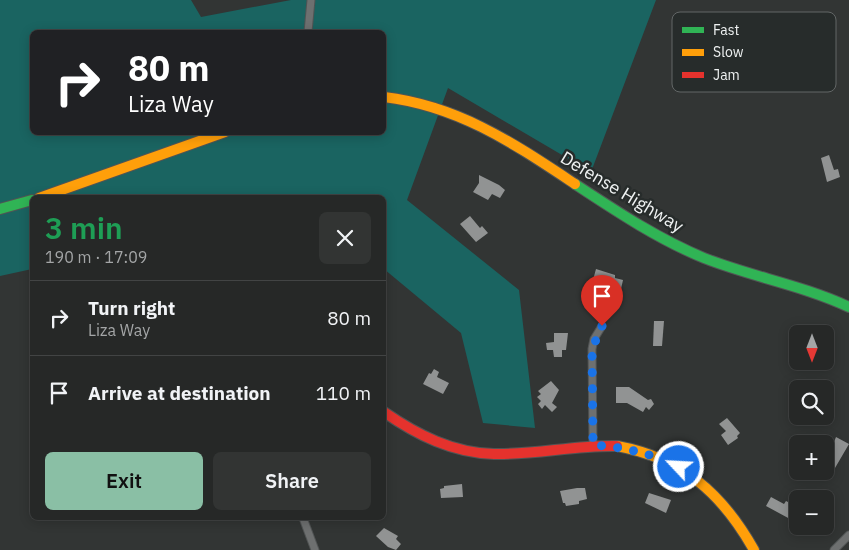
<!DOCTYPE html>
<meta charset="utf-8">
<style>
body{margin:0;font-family:"IBM Plex Sans",sans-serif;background:#323433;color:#f1f3f6;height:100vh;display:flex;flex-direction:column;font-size:19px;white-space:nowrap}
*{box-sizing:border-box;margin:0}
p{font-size:16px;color:#a4a6a7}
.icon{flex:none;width:28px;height:28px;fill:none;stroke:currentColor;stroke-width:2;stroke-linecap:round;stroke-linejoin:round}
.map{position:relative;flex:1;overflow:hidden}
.drawer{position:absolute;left:30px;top:195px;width:356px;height:325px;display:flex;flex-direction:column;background:#262827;border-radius:8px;box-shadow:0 2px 12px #0003,0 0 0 1px #424444}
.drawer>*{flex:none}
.guide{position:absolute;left:30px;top:30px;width:356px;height:105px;border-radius:8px;box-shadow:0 2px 12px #0003,0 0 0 1px #424444;background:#202124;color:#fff;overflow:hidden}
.needle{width:32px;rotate:180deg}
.controls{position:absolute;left:789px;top:325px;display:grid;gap:10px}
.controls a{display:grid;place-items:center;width:45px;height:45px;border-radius:8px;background:#262827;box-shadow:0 2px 12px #0003,0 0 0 1px #424444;font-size:25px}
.pin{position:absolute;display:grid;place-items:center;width:42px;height:42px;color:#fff;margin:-51px -21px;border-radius:50% 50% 50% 0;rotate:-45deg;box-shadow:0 0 5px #0007}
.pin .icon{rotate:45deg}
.me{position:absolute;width:55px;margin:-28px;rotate:295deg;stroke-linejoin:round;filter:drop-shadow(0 0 4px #0008)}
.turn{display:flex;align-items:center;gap:18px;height:105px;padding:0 15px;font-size:22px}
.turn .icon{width:65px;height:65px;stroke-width:2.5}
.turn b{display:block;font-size:35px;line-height:42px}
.round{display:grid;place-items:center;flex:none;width:52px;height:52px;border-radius:8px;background:#323433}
.head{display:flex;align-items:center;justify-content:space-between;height:85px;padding:0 15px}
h1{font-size:30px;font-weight:600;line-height:38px;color:#1e9e55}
.cta{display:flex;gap:10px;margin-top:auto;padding:10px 15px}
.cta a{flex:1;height:58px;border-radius:8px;background:#8abfa5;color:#111;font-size:20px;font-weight:600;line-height:58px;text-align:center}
.cta a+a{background:#323433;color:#f1f3f6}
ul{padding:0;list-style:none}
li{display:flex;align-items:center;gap:15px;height:75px;padding:0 15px;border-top:1px solid #424444}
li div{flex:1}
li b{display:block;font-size:19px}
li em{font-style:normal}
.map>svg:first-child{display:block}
</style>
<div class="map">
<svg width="849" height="550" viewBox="0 0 849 550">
<rect width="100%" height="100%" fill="#323534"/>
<path fill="#1a6461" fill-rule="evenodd" d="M0,0H191L201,17L291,0H656L591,172L448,88L407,200L519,290L535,428L483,423L461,333L384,269V198H32V269L0,276ZM32,32H384V132H32Z"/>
<g fill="#919393">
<path d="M829,155L834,170L838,169L840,177L827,182L821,158Z"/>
<path d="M479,175L499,185L505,190L500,198L492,194L488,200L473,192L479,183Z"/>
<path d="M470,216L480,228L482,226L488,233L476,242L460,224Z"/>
<path d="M596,269L615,275V278L623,280L621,289L593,280Z"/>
<path d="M654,321H664L662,346H653Z"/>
<path d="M554,333H568L566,350H562V357H554L553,350H547L546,343L554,342Z"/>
<path d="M434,369L439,372L437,377L449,383L443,394L423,384L429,373L431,374Z"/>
<path d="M551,381L559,390L552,403L557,407L552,412L545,405L542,409L538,404L541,401L537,397L541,394L538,391Z"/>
<path d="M616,387H629L648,400L651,399L654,404L649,410L646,407L643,412L627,403H616Z"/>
<path d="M727,418L740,433L737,436L738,438L728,445L721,435L726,431L719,424Z"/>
<path d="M836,437L849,444L835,468L828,465L835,449L832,447Z"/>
<path d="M462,484L463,497L441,498L440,489L444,488V486Z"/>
<path d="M577,488H585L587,499L579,501V504L566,506L565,503H563L560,491Z"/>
<path d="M649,493L671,500L666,513L645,503Z"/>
<path d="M771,497L784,504L786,501L792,504L790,507L795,509L790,519L766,506Z"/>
<path d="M384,528L398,536L396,539L401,544L396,550L388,547L376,536Z"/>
</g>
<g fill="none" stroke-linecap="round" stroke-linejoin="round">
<defs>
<g id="street">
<path d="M308,32L311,0"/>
<path d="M593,445L592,349L594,339L602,326"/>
<path d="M303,518L315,550"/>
<path d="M834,550L849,535"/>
</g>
<g id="fast">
<path d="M575,184C616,211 658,239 704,258C752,277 802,285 849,307"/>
<path d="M0,209L32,200"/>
</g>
<g id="slow">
<path d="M384,97C459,106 513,143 575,184"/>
<path d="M39,198L225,132"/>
<path d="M617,446C682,458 722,493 754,550"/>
</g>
<path id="jam" d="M384,412C417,435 453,453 494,454C535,455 575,445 617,446"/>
</defs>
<use href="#street" stroke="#515454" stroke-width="9"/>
<use href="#fast" stroke="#515454" stroke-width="12"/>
<use href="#slow" stroke="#515454" stroke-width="12"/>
<use href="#jam" stroke="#515454" stroke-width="12"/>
<use href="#street" stroke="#6e7070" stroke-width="7"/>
<use href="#fast" stroke="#30b455" stroke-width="10"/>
<use href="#slow" stroke="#ff9f0a" stroke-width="10"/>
<use href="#jam" stroke="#e5322d" stroke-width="10"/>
</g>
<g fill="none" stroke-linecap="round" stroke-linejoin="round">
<path stroke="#1a73e8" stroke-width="9" stroke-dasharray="0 16.2" d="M602,326L592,349L593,445C623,447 651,453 679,467"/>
</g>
<g text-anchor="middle" stroke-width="5" stroke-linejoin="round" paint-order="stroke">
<g font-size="18" fill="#eff2f2" stroke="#272c2b">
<text transform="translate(622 192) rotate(31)" y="6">Defense Highway</text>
</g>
</g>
<rect x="672" y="12" width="164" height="80" rx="8" fill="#272c2b" stroke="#636767" stroke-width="1"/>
<rect x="682" y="27" width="22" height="6" fill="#30b455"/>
<rect x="682" y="49" width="22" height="7" fill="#ff9f0a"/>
<rect x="682" y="72" width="22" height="6" fill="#e5322d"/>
<g font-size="14" fill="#eff2f2">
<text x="713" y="35">Fast</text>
<text x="713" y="57">Slow</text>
<text x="713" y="80">Jam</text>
</g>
</svg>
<div class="controls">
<a><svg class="needle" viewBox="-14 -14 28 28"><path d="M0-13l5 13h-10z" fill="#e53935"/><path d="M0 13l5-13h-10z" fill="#a4a6a7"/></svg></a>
<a><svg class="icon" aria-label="search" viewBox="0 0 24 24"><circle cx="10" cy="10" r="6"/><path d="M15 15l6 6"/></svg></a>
<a>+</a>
<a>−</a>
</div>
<div class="pin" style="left:602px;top:326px;background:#d93025"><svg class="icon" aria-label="arrive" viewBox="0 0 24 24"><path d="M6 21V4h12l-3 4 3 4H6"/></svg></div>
<svg class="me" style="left:679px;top:467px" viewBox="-20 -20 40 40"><circle r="17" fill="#1a73e8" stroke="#fff" stroke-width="3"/><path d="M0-11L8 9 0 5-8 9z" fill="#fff"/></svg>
<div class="guide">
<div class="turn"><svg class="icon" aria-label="right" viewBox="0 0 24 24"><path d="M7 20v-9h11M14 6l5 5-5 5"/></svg><div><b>80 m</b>Liza Way</div></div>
</div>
<section class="drawer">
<div class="head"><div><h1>3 min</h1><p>190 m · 17:09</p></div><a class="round"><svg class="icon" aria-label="close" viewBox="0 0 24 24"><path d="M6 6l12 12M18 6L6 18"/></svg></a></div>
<ul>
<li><svg class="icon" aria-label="right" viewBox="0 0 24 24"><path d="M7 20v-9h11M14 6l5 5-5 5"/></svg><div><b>Turn right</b><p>Liza Way</p></div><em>80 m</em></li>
<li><svg class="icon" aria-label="arrive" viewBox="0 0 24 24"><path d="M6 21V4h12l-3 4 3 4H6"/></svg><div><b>Arrive at destination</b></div><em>110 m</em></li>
</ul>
<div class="cta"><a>Exit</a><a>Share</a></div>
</section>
</div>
